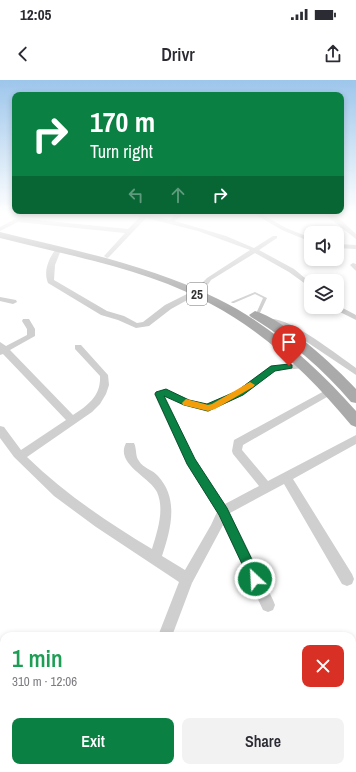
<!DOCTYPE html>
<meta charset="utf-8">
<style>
body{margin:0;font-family:"Archivo Narrow",sans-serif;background:#f2f2f3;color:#2b2b33;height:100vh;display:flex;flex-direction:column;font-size:15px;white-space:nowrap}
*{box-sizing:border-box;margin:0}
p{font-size:13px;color:#7c7c81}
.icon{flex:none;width:22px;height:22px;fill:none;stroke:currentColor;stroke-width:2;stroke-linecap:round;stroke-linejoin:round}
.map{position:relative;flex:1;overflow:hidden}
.details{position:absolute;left:0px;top:552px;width:356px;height:140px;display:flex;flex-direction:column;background:#fff;border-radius:12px 12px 0 0;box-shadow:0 2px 6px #0003}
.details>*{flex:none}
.hud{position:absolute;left:12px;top:12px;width:332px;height:122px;border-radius:8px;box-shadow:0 2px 6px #0003;background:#0b8043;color:#fff;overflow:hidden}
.buttons{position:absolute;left:304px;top:146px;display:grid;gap:8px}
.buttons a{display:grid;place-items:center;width:40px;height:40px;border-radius:8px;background:#fff;box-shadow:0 2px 6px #0003;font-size:20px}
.pin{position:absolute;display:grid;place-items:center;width:34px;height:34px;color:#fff;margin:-41px -17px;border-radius:50% 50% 50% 0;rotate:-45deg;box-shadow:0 0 4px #0007}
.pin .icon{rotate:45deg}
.me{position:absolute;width:44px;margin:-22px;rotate:335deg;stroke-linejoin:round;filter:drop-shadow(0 0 3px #0008)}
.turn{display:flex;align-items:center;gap:14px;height:84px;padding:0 12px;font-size:18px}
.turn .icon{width:52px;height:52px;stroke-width:2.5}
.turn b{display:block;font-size:28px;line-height:34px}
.lanes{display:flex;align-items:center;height:38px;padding:0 12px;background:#0003;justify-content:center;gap:20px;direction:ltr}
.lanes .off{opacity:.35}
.round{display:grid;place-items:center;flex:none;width:42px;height:42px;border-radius:8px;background:#f2f2f3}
.headline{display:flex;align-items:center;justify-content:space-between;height:68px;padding:0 12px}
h1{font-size:24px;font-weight:600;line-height:30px;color:#1e9e55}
.primary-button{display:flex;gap:8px;margin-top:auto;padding:8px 12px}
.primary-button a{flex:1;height:46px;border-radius:8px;background:#0b8043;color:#fff;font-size:16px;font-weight:600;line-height:46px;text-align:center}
.primary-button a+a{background:#f2f2f3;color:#2b2b33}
.status{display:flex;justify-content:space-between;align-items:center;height:28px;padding:0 20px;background:#fff;direction:ltr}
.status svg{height:11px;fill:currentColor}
header{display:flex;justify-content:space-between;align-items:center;height:52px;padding:0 12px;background:#fff;font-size:18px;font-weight:600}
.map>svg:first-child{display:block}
</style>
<div class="status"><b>12:05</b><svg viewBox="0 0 49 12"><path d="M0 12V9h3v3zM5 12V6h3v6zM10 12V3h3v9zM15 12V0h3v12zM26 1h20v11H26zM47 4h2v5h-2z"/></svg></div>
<header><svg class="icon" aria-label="back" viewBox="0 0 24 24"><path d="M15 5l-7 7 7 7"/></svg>Drivr<svg class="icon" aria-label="share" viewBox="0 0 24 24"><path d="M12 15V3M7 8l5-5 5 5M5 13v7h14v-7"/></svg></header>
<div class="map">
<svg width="356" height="692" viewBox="0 0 356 692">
<rect width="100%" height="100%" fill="#fff"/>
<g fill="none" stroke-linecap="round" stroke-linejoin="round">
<path fill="#cfcfcf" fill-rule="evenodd" d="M255,212L267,218L258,237H256L255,236L263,218L255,214L234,223H232L231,222Z"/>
<g fill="#cfcfcf" fill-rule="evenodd">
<path d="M124,132H136L170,140L178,132H185L175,141L226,156L254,168L273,156H277V158L259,170L294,189L311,203V208L289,192L255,173L211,200L205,209H199L198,207L207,198L250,170L198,151L146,138L109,177L107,178L104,176L105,175L125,153L18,142L0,151V147L17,138L128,149L140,137Z"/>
<path d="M251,132H258L286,148L311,158V162L282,150Z"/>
<path d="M322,132C336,132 346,145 356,154V159Z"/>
<path d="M337,164L356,165V169L337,168Z"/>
<path d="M56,169L61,170L55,185L54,200L107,231L124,236L137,243L143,242L165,225L193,211L200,213L171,229L149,246L136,248L118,240L101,235L48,203C43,191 49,178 56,169Z"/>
<path d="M353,183L356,184V191L350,185Z"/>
<path d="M0,217L16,220L17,222L13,224L0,221Z"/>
<path d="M337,225L356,235V240L334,229L333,227H337Z"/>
<path d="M23,239H29L35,249V256L10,270L73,335C88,325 101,316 100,296L75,269V265H81L108,295L109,305L106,314L100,324L92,332L27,377C64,413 107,442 152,469C157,452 165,430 157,412C149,396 115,384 126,363H134C137,369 135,376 139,381C143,388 153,390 158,396C179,419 171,449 162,476L185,490L211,445L217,432L187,385L154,314L156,312L166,309L190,320L207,324L237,311L270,286L307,283L308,285L307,287L304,288L275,291L243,315L208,332L184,325L165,316L195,379L225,424L259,406L233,374L232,371L234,360L328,309H334L336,311L334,313L243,365L242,370L268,401L356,355V364L293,399L352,494L354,499L352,504L347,506L342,504L284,404L230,433L273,520L275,525L273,530L268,532L263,530L223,445L192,503L172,556H158L179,502L96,447L54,416L14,377L0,358V346L4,347L21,370L66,340L3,274L0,275V262L6,266L27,255V249L22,241Z"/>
<path d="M268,239C287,235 339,276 356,288V295L292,252L268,243Z"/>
<path d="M0,667L4,668V685L0,684Z"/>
<path d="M32,688H57L58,692H33Z"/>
<path d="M112,688H128L127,692H111Z"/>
<path d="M266,688H282L283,692H267Z"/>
</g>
<g fill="#aaa" fill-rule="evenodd">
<path d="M0,152C73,170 150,185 218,219C271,245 317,287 356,331V347L351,345C311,297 267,254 211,224C147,189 70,176 0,158Z"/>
<path d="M255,231C284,239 336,287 356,309V323L351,322C322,288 289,260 251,237L249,235Z"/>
</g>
</g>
<linearGradient id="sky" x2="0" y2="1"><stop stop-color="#9dc6eb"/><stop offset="0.58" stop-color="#fff"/><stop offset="1" stop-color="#fff" stop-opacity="0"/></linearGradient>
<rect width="356" height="229" fill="url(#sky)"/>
<path fill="#0b8043" stroke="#07532c" d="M289,284L292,285V288L275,291L243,315L208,331L184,325L164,316L195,379L227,428L259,494L261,499L259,503L255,505L251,503L219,435L187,384L155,314L156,312L166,309L189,320L207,324L237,311L271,286Z"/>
<path fill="#f59e0b" d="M250,302L255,305L253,307L215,329L208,331L183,325L182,323L186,319L208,325L212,324Z"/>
<g text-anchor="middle" stroke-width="4" stroke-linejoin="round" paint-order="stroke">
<rect fill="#fff" stroke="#707070" stroke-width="1" x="187" y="203" width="20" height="22" rx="3"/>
<g font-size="13" font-weight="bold" fill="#323232">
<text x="197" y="219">25</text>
</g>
</g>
</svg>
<div class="buttons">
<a><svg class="icon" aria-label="sound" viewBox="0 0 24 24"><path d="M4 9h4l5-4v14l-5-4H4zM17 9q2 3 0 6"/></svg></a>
<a><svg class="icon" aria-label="layers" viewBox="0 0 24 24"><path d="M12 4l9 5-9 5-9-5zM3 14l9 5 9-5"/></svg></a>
</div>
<div class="pin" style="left:289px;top:286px;background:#d93025"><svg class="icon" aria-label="arrive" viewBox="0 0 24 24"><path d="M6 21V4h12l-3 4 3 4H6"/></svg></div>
<svg class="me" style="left:255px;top:499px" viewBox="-20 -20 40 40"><circle r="17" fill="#0b8043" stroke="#fff" stroke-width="3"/><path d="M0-11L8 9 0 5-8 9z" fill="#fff"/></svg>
<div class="hud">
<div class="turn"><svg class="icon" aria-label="right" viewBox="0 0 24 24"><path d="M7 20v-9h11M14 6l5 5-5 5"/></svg><div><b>170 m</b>Turn right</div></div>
<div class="lanes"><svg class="icon off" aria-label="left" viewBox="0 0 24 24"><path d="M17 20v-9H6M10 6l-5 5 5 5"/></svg><svg class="icon off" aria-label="ahead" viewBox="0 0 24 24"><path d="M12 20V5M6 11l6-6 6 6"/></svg><svg class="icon" aria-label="right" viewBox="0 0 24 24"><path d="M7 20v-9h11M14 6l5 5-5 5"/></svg></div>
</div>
<section class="details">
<div class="headline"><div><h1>1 min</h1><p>310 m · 12:06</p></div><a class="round" style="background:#d93025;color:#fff"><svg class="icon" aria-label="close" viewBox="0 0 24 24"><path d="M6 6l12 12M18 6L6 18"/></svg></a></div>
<div class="primary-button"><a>Exit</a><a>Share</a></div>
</section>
</div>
